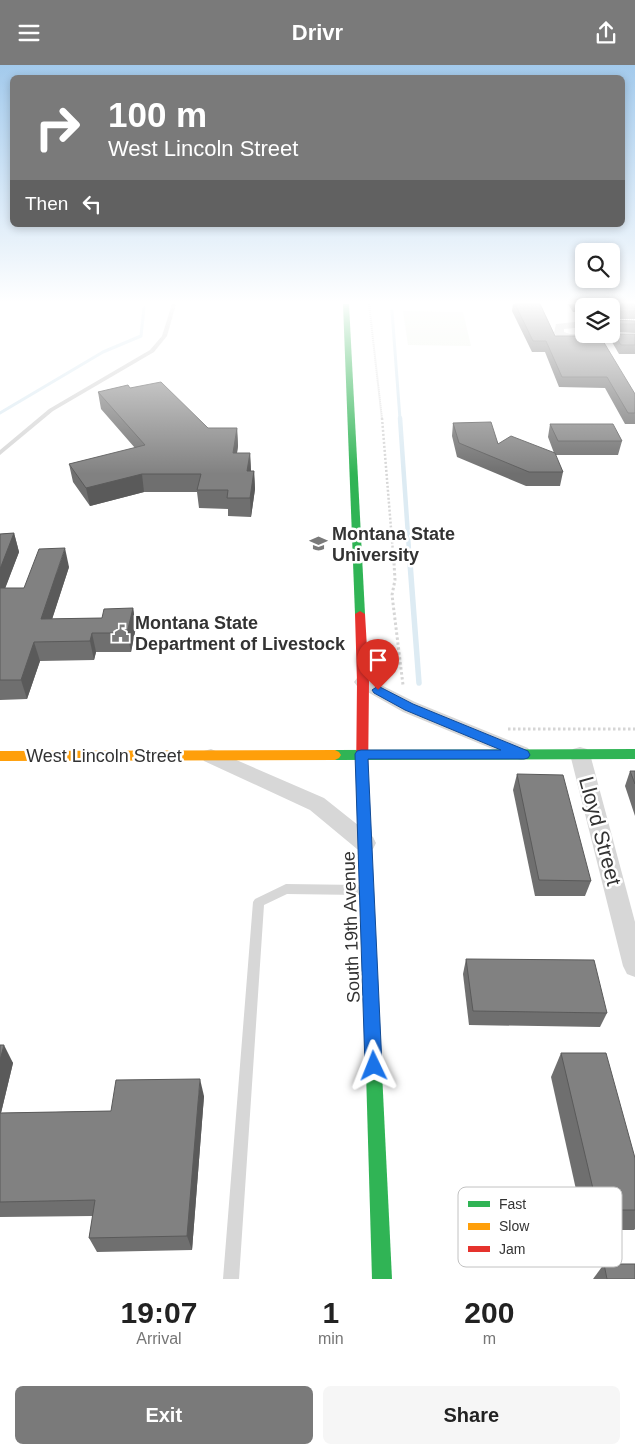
<!DOCTYPE html>
<style>
body{margin:0;font-family:Helvetica,sans-serif;background:#f6f6f6;color:#222;height:100vh;display:flex;flex-direction:column;font-size:19px;white-space:nowrap}
*{box-sizing:border-box;margin:0}
p{font-size:16px;color:#767676}
.icon{flex:none;width:28px;height:28px;fill:none;stroke:currentColor;stroke-width:2;stroke-linecap:round;stroke-linejoin:round}
.map{position:relative;height:1214px;overflow:hidden}
.side{display:flex;flex-direction:column;background:#fff;flex:1}
.side>*{flex:none}
.banner{position:absolute;left:10px;top:10px;width:615px;height:152px;border-radius:8px;box-shadow:0 2px 8px #0003;background:#7a7a7a;color:#fff;overflow:hidden}
.controls{position:absolute;left:575px;top:178px;display:grid;gap:10px}
.controls a{display:grid;place-items:center;width:45px;height:45px;border-radius:8px;background:#fff;box-shadow:0 2px 8px #0003;font-size:25px}
.pin{position:absolute;display:grid;place-items:center;width:42px;height:42px;color:#fff;margin:-51px -21px;border-radius:50% 50% 50% 0;rotate:-45deg;box-shadow:0 0 5px #0007}
.pin .icon{rotate:45deg}
.me{position:absolute;width:55px;margin:-28px;rotate:358deg;stroke-linejoin:round;filter:drop-shadow(0 0 4px #0008)}
.turn{display:flex;align-items:center;gap:18px;height:105px;padding:0 15px;font-size:22px}
.turn .icon{width:65px;height:65px;stroke-width:2.5}
.turn b{display:block;font-size:35px;line-height:42px}
.then{display:flex;align-items:center;height:48px;padding:0 15px;background:#0003;gap:10px;font-size:19px}
.eta{display:flex;justify-content:space-evenly;align-items:center;height:85px;text-align:center}
.eta b{font-size:30px;font-weight:600;line-height:35px}
.button{display:flex;gap:10px;margin-top:auto;padding:10px 15px}
.button a{flex:1;height:58px;border-radius:8px;background:#7a7a7a;color:#fff;font-size:20px;font-weight:600;line-height:58px;text-align:center}
.button a+a{background:#f6f6f6;color:#222}
header{display:flex;justify-content:space-between;align-items:center;height:65px;padding:0 15px;background:#7a7a7a;color:#fff;font-size:22px;font-weight:600}
.map>svg:first-child{display:block}
</style>
<header><svg class="icon" aria-label="menu" viewBox="0 0 24 24"><path d="M4 6h16M4 12h16M4 18h16"/></svg>Drivr<svg class="icon" aria-label="share" viewBox="0 0 24 24"><path d="M12 15V3M7 8l5-5 5 5M5 13v7h14v-7"/></svg></header>
<div class="map">
<svg width="635" height="1214" viewBox="0 0 635 1214">
<rect width="100%" height="100%" fill="#fff"/>
<path fill="#f1f5ed" d="M403,246L463,247L471,281L408,280Z"/>
<g fill="none" stroke-linecap="round" stroke-linejoin="round">
<g stroke="#ddebf3" stroke-width="3">
<path d="M392,246L400,354"/>
<path d="M0,348L103,287L141,271L144,243"/>
</g>
<path stroke="#ddebf3" stroke-width="4.5" d="M400,353L410,500"/>
<path stroke="#ddebf3" stroke-width="5.5" d="M410,498L419,618"/>
<g stroke="#d6d6d6" stroke-width="2" stroke-dasharray="1 1" stroke-linecap="butt">
<path d="M369,239L382,354"/>
<path d="M611,255H635"/>
</g>
<path stroke="#d6d6d6" stroke-width="2.5" stroke-dasharray="2 2" stroke-linecap="butt" d="M382,353L394,500"/>
<g stroke="#d6d6d6" stroke-width="3" stroke-dasharray="2.5 2.5" stroke-linecap="butt">
<path d="M394,498L395,515L392,530L403,620"/>
<path d="M508,664H635"/>
</g>
<g fill="#d7d7d7" fill-rule="evenodd">
<path d="M172,239H176L167,271L154,287L53,346L0,390V385L49,344L150,285L162,271Z"/>
<path d="M286,819L360,820L364,822L366,825L364,828L360,830L287,829L264,840L239,1214H223L253,837L255,834Z"/>
</g>
<g fill="#d7d7d7" fill-rule="evenodd">
<path d="M584,256V262L564,264V267L570,269H635V275H570L559,273L554,268L556,259Z"/>
<path d="M363,611L415,637L528,683L531,688L528,693L521,695L514,693L403,647L357,621L354,617L357,613Z"/>
<path d="M580,682L587,684L590,689L635,857V912L627,909L623,901L570,689L573,684Z"/>
<path d="M211,684L324,733L373,772L376,778L373,784L365,787L357,784L310,745L204,696L201,691L204,686Z"/>
</g>
<g fill="#30b455" fill-rule="evenodd">
<path d="M343,239H349L365,549L360,552L355,549Z"/>
<path d="M635,684V694L335,695L331,693L329,690L331,687L335,685Z"/>
<path d="M374,999L380,1001L382,1007L392,1214H372L366,1007L368,1001Z"/>
</g>
<g fill="#ff9f0a" fill-rule="evenodd">
<path d="M335,685L339,687L341,690L339,693L335,695L0,696V686Z"/>
<path d="M362,712L367,714L368,717L382,1007L380,1013L374,1015L368,1013L366,1007L356,717L357,714Z"/>
</g>
<path fill="#e5322d" fill-rule="evenodd" d="M360,546L365,549L369,617L368,717L367,720L362,722L357,720L356,717L357,617L355,549Z"/>
</g>
<g fill="#6f6f6f">
<path d="M513,239H540L555,271L635,329V359H625L605,323L559,322L545,287H532L512,246Z"/>
<path d="M568,239H634L635,241V254H611V255L635,256V268L611,267V241H584V247H573Z"/>
<path d="M614,269H635V289H619L612,277Z"/>
<path d="M130,323L208,363H237L238,381L237,388H250L251,406H254L255,424L251,452L228,451V444L199,443L197,427H144L90,441L73,417L69,399L135,383L101,344L98,327Z"/>
<path d="M453,358L498,379L554,388L548,372L550,359L622,376L618,390H555L563,407L560,421H526L457,392L452,371Z"/>
<path d="M14,468L19,487L5,523H24L69,502L52,554L102,553L133,543L136,562L131,587H96L94,595L40,596L27,634L0,635V469Z"/>
<path d="M630,706H635V751L625,721Z"/>
<path d="M517,709L591,816L585,831H535L513,725Z"/>
<path d="M466,894L607,948L600,962L469,960L463,909Z"/>
<path d="M0,980L13,998L1,1048L111,1046L204,1031L192,1185L97,1187L89,1173L93,1151L0,1152Z"/>
<path d="M561,988L635,1093V1164L634,1165H585L551,1012Z"/>
<path d="M604,1199L635,1214H593Z"/>
</g>
<g fill="#5a5a5a">
<path d="M237,363L238,381L234,406L233,388Z"/>
<path d="M250,388L251,406H247Z"/>
<path d="M254,406L255,424L251,452L250,433Z"/>
<path d="M142,409L144,427L90,441L86,423Z"/>
<path d="M14,468L19,487L0,537V504Z"/>
<path d="M65,483L69,502L46,573L41,554Z"/>
<path d="M133,543L136,562L131,587L127,568Z"/>
<path d="M92,568L96,587L94,595L90,576Z"/>
<path d="M34,577L40,596L27,634L21,615Z"/>
<path d="M4,980L13,998L0,1052V995Z"/>
<path d="M200,1014L204,1031L192,1185L187,1171Z"/>
</g>
<g fill="#818181" stroke="#5a5a5a">
<path d="M515,239H540L555,271H600L635,329V348H628L607,312H562L546,276H533Z"/>
<path d="M597,239H634L635,241V246H613L611,248V241H598Z"/>
<path d="M611,252V255L635,256V259H611Z"/>
<path d="M614,269H635V280H621Z"/>
<path d="M161,317L208,363H237L233,388H250L247,406H254L250,433H227L228,425H197L201,409H142L86,423L69,399L145,380L98,327L128,320L130,323Z"/>
<path d="M491,357L498,379L511,371L555,388L563,407H529L459,378L453,358Z"/>
<path d="M550,359H613L622,376H558Z"/>
<path d="M14,468L0,504V469Z"/>
<path d="M65,483L41,554L102,553L104,544L133,543L127,568H92L90,576L34,577L21,615H0V523H24L39,484Z"/>
<path d="M630,706H635V719Z"/>
<path d="M517,709L563,710L591,816L539,815Z"/>
<path d="M466,894L594,895L607,948L473,946Z"/>
<path d="M0,980H4L0,995Z"/>
<path d="M561,988H606L635,1093V1145H598Z"/>
<path d="M200,1014L187,1171L89,1173L95,1135L0,1137V1048L111,1046L116,1015Z"/>
<path d="M604,1199H635V1214H607Z"/>
</g>
<linearGradient id="sky" x2="0" y2="1"><stop stop-color="#a3caec"/><stop offset="0.58" stop-color="#fff"/><stop offset="1" stop-color="#fff" stop-opacity="0"/></linearGradient>
<rect width="635" height="409" fill="url(#sky)"/>
<path fill="#1a73e8" stroke="#114b97" d="M378,621L413,639L528,686L530,690L528,693L524,694H368L382,1001L380,1007L374,1010L368,1007L365,1001L355,689L357,686L361,685H501L405,645L374,628L372,625Z"/>
<defs>
<symbol id="university-bare" viewBox="-9 -9 18 18"><path d="M0-5L7-2L0 1L-7-2ZM-4 1L0 2.5L4 1V4Q0 6-4 4Z" fill="#7a7a7a" stroke="#fff" stroke-width="2.5" paint-order="stroke"/></symbol>
<symbol id="civic-bare" viewBox="-9 -9 18 18"><path d="M-.6-6.5H3V-4.5H.6V-3L4-1V1h2V6H-6V1h2V-1L-.6-3ZM-1.2 2.5V6h2.4V2.5Z" fill="#7a7a7a" stroke="#fff" stroke-width="2.5" paint-order="stroke"/></symbol>
</defs>
<g fill-rule="evenodd">
<use href="#university-bare" x="306" y="466" width="25" height="25"/>
<use href="#civic-bare" x="108" y="556" width="25" height="25"/>
</g>
<g text-anchor="middle" stroke-width="5" stroke-linejoin="round" paint-order="stroke">
<g font-size="18" font-weight="bold" fill="#333" stroke="#fff" text-anchor="start">
<text x="332" y="475">Montana State<tspan x="332" dy="21">University</tspan></text>
<text x="135" y="564">Montana State<tspan x="135" dy="21">Department of Livestock</tspan></text>
</g>
<g font-size="18" fill="#333" stroke="#fff">
<text x="104" y="697">West Lincoln Street</text>
<text transform="translate(351 862) rotate(-92)" y="6">South 19th Avenue</text>
</g>
<g font-size="21" fill="#333" stroke="#fff">
<text transform="translate(600 766) rotate(75)" y="7">Lloyd Street</text>
</g>
</g>
<rect x="458" y="1122" width="164" height="80" rx="8" fill="#fff" stroke="#c2c2c2" stroke-width="1"/>
<rect x="468" y="1136" width="22" height="6" fill="#30b455"/>
<rect x="468" y="1158" width="22" height="7" fill="#ff9f0a"/>
<rect x="468" y="1181" width="22" height="6" fill="#e5322d"/>
<g font-size="14" fill="#333">
<text x="499" y="1144">Fast</text>
<text x="499" y="1166">Slow</text>
<text x="499" y="1189">Jam</text>
</g>
</svg>
<div class="controls">
<a><svg class="icon" aria-label="search" viewBox="0 0 24 24"><circle cx="10" cy="10" r="6"/><path d="M15 15l6 6"/></svg></a>
<a><svg class="icon" aria-label="layers" viewBox="0 0 24 24"><path d="M12 4l9 5-9 5-9-5zM3 14l9 5 9-5"/></svg></a>
</div>
<div class="pin" style="left:378px;top:625px;background:#d93025"><svg class="icon" aria-label="arrive" viewBox="0 0 24 24"><path d="M6 21V4h12l-3 4 3 4H6"/></svg></div>
<svg class="me" style="left:374px;top:1001px" viewBox="-20 -20 40 40"><path d="M0-17L14 15 0 8-14 15z" fill="#1a73e8" stroke="#fff" stroke-width="4"/></svg>
<div class="banner">
<div class="turn"><svg class="icon" aria-label="right" viewBox="0 0 24 24"><path d="M7 20v-9h11M14 6l5 5-5 5"/></svg><div><b>100 m</b>West Lincoln Street</div></div>
<div class="then">Then<svg class="icon" aria-label="left" viewBox="0 0 24 24"><path d="M17 20v-9H6M10 6l-5 5 5 5"/></svg></div>
</div>
</div>
<section class="side">
<div class="eta">
<div><b>19:07</b><p>Arrival</p></div>
<div><b>1</b><p>min</p></div>
<div><b>200</b><p>m</p></div>
</div>
<div class="button"><a>Exit</a><a>Share</a></div>
</section>
